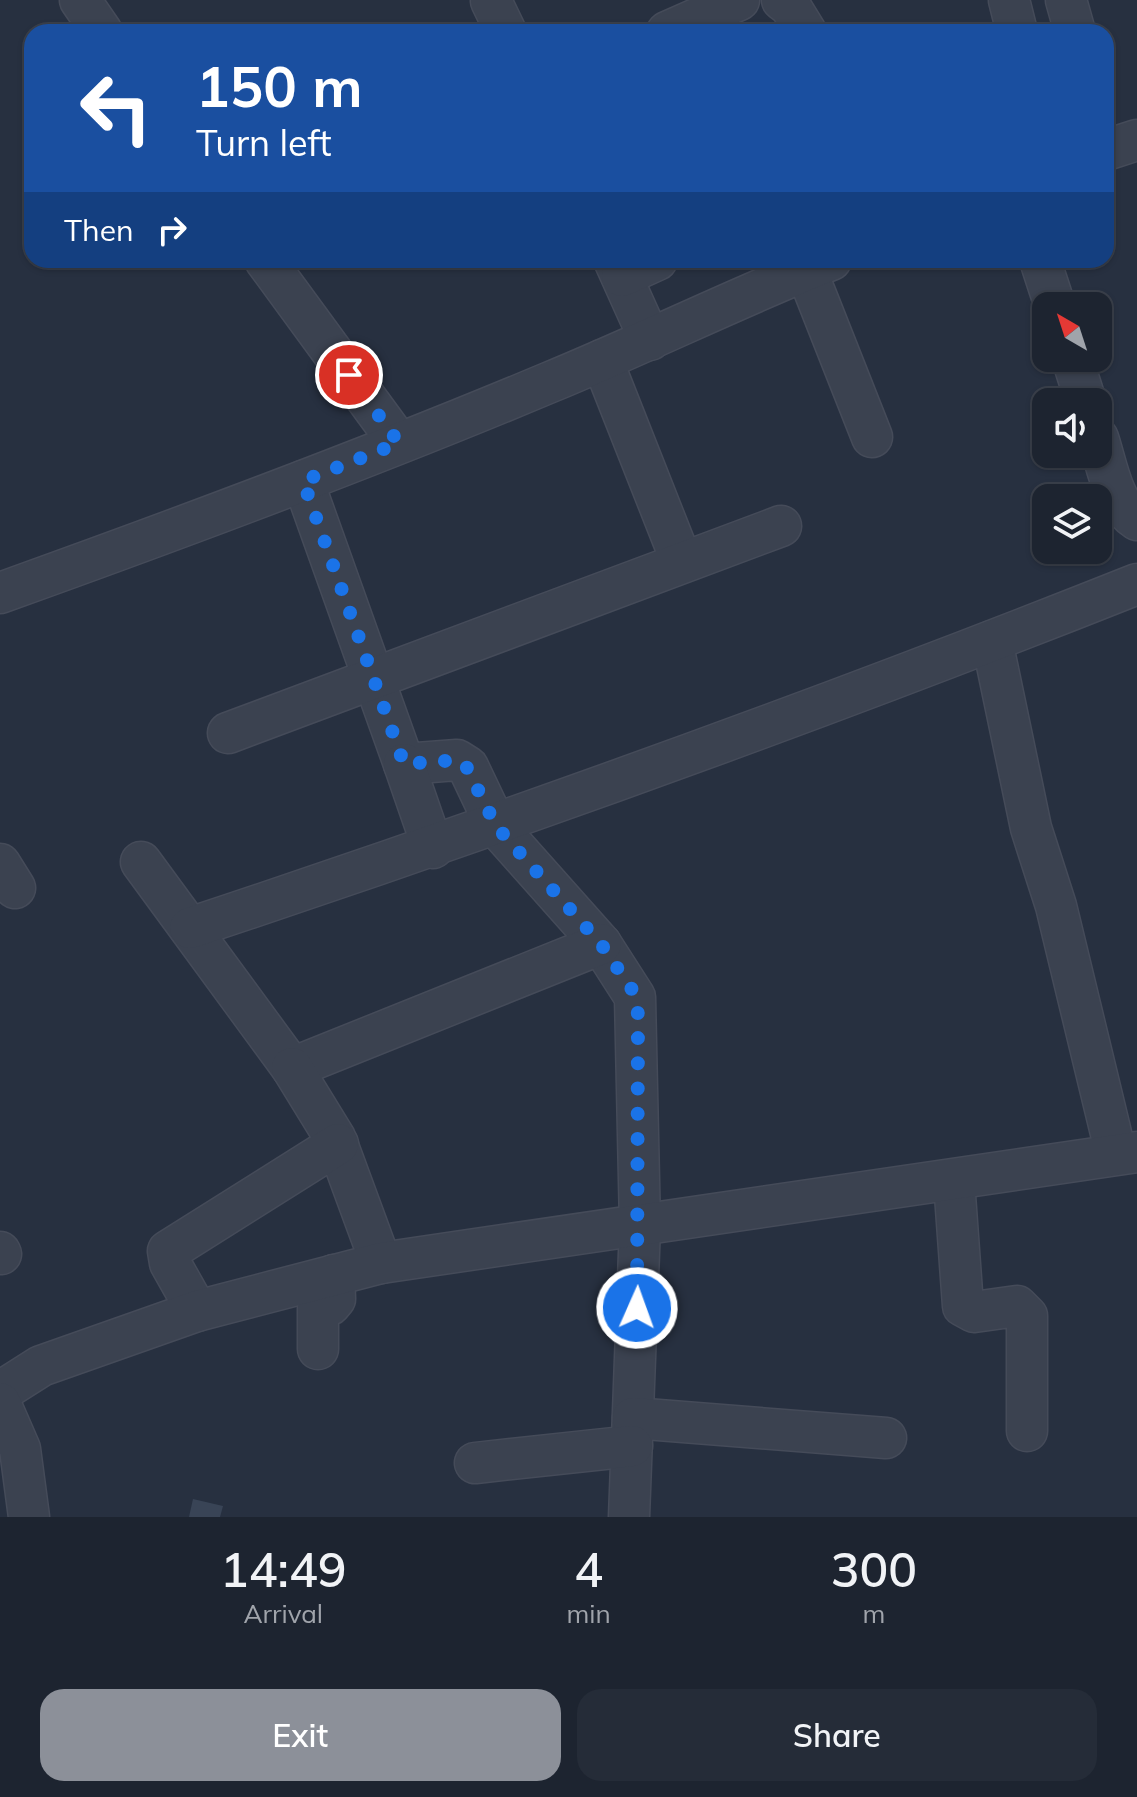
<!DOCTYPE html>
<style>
body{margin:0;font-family:Mulish,sans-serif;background:#252c38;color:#f1f3f6;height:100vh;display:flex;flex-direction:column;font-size:30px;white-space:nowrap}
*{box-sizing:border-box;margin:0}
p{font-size:26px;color:#a0a4ab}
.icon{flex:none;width:44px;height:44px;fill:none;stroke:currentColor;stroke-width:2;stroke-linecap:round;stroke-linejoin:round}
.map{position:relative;height:1517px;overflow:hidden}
.sheet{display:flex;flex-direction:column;background:#1d2430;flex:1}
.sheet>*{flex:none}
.banner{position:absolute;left:24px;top:24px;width:1090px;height:244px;border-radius:24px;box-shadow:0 2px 6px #0004,0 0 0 2px #3b414c;background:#1a4fa0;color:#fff;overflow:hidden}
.needle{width:52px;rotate:321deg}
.buttons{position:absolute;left:1032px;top:292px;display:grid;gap:16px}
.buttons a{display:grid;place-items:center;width:80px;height:80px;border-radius:16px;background:#1d2430;box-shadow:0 2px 6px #0004,0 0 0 2px #3b414c;font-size:40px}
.pin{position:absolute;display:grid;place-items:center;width:68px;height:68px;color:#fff;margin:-34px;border:4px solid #fff;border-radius:50%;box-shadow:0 2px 8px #0007}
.me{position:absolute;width:88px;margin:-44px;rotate:2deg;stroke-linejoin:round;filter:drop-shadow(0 0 6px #0008)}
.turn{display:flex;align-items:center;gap:28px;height:168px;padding:0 40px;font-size:36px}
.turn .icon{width:104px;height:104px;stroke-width:2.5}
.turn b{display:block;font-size:56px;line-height:68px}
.then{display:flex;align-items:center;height:76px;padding:0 40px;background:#0003;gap:16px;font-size:30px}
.eta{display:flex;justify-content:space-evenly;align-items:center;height:136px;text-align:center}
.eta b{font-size:48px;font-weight:600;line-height:56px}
.cta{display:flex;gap:16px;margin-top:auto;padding:16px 40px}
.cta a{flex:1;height:92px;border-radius:24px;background:#8c9099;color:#fff;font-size:32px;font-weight:600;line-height:92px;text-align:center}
.cta a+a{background:#252c38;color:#f1f3f6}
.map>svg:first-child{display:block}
</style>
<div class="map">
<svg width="1137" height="1517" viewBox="0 0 1137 1517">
<rect width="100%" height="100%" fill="#273040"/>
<path fill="#394456" d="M193,1499L223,1506L220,1517H189Z"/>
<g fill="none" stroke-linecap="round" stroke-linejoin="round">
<defs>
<g id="minor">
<path d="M80,0L102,32"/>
<path d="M782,0L790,6L806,32"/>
<path d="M1009,0L1017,32"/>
<path d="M1066,0L1075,32"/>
<path d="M491,1L506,32"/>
<path d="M667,32L739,0"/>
<path d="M1106,150L1137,140"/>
<path d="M265,260L399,443"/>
<path d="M614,260L650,340"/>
<path d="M1040,260L1055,306"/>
<path d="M806,270L872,437"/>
<path d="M622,276L657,260"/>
<path d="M1072,358L1086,402"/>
<path d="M602,360L681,560"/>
<path d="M1098,438C1107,465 1112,504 1137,520"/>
<path d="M303,481L404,764L457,760L468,767L496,826L601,944L635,997L640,1226L629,1517"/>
<path d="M0,593C184,527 367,459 548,383C643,344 736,298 831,260"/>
<path d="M992,641L1031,828L1056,906L1116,1154"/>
<path d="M228,733L781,526"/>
<path d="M404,764L433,848"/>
<path d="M141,862L292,1068L601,944"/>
<path d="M0,864L15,888"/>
<path d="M190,928C509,822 825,708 1137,584"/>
<path d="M292,1068L335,1138L381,1263"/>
<path d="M954,1181L963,1306L974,1312L1017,1306L1027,1316V1431"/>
<path d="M0,1252L1,1254"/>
<path d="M197,1311L170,1263L168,1251L338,1144"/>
<path d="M318,1349V1309L330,1305L335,1299L334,1275"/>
<path d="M0,1392L41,1366L197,1311L381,1263L1137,1152"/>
<path d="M0,1403L20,1449L29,1517"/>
<path d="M633,1418L886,1438"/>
<path d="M475,1463L632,1446"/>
</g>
</defs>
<use href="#minor" stroke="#454b59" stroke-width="43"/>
<use href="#minor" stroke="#3b4250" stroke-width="40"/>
</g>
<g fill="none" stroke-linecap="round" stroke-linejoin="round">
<path stroke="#1a73e8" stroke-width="14" stroke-dasharray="0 25.2" d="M349,375L399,443L303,481L404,764L457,760L465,764L496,826L601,944L633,991L638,1014L637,1308"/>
</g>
</svg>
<div class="buttons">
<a><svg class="needle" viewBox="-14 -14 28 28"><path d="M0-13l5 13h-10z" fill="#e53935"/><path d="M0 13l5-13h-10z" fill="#a0a4ab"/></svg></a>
<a><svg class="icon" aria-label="sound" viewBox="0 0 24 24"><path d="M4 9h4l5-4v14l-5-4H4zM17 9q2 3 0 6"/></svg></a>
<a><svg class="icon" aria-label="layers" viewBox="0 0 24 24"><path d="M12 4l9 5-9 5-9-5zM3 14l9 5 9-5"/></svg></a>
</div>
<div class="pin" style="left:349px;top:375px;background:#d93025"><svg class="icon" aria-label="arrive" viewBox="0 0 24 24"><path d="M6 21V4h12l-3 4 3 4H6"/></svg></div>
<svg class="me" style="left:637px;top:1308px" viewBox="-20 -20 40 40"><circle r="17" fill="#1a73e8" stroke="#fff" stroke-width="3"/><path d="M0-11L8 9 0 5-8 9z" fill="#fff"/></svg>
<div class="banner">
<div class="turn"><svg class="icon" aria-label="left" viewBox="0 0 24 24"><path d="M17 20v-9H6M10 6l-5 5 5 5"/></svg><div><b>150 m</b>Turn left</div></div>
<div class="then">Then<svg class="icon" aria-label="right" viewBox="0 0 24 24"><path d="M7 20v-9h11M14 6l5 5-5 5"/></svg></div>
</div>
</div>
<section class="sheet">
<div class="eta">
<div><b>14:49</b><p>Arrival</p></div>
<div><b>4</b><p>min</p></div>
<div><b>300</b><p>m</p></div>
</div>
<div class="cta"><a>Exit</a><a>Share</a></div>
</section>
